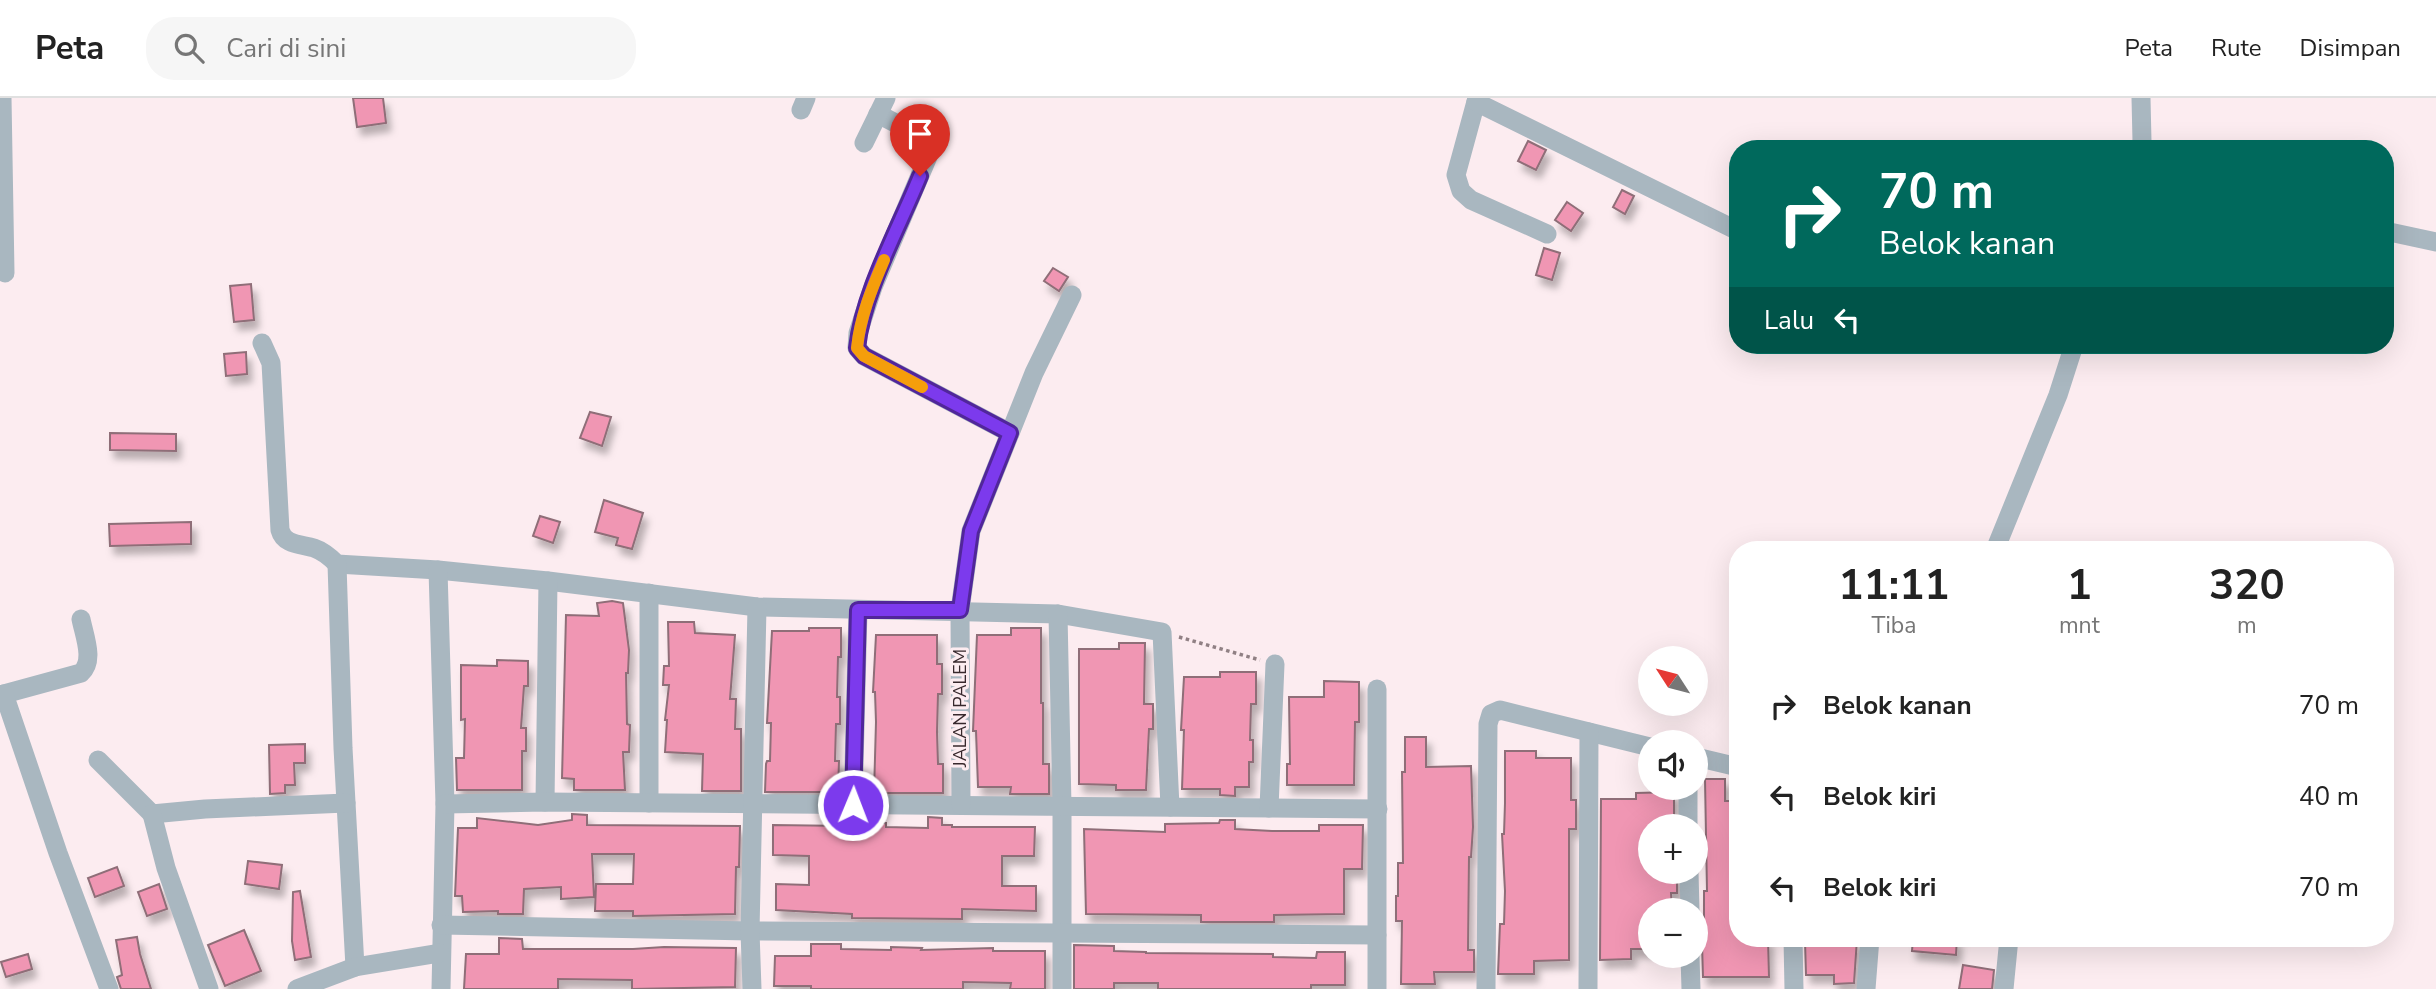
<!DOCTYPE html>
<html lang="id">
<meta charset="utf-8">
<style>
body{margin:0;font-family:"Nunito Sans",sans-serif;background:#f6f6f6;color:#222;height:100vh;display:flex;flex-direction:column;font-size:26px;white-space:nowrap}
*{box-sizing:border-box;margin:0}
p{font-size:23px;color:#767676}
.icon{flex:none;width:38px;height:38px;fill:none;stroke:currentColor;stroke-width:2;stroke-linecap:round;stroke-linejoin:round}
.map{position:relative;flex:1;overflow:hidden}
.sheet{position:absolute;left:1729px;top:443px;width:665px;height:406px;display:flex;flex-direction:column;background:#fff;border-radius:28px;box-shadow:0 7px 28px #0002}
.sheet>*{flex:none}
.top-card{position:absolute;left:1729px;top:42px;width:665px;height:214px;border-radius:28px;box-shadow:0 7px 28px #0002;background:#00695c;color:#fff;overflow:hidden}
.needle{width:46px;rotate:306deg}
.fabs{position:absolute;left:1638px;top:548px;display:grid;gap:14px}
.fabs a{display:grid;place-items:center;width:70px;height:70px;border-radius:50%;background:#fff;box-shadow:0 7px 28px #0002;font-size:35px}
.pin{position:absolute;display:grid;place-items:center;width:60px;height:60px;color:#fff;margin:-72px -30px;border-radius:50% 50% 50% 0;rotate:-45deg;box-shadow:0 0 7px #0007}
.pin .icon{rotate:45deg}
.me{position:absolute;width:77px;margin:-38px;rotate:1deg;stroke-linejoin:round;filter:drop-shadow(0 0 5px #0008)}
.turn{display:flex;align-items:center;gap:24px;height:147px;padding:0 35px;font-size:32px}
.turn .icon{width:91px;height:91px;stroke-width:2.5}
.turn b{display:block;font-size:49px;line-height:60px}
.then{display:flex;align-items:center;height:66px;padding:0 35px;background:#0003;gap:14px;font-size:26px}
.eta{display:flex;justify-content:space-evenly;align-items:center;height:119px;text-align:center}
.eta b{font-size:42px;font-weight:700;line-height:49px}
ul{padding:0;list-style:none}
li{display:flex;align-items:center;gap:21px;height:91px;padding:0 35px}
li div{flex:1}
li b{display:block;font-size:26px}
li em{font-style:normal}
header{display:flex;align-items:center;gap:42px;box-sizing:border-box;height:98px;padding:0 35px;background:#fff;border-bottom:2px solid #e0e0e0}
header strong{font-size:33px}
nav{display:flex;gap:38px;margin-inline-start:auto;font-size:24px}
.search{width:490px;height:63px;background:#f6f6f6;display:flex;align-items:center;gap:18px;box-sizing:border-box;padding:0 24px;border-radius:28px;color:#767676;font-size:26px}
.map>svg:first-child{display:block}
</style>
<header>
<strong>Peta</strong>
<div class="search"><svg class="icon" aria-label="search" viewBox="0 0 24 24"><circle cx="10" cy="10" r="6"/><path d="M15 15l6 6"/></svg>Cari di sini</div>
<nav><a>Peta</a><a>Rute</a><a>Disimpan</a></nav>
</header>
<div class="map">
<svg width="2436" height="891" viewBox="0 0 2436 891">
<defs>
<filter id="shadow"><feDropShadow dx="4.5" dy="8" stdDeviation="3.5" flood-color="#0004"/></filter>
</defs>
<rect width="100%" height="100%" fill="#fcecf0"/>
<g fill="#f096b3" stroke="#8f6e78" stroke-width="2" filter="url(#shadow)">
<path d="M353,0H383L386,25L357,29Z"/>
<path d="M1528,43L1546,52L1536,72L1518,63Z"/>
<path d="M1622,92L1634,98L1625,116L1613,109Z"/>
<path d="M1567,104L1583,115L1571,133L1555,122Z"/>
<path d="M1544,150L1560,155L1552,182L1536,177Z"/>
<path d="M1053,170L1068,179L1059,193L1044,183Z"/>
<path d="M251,186L254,222L234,224L230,188Z"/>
<path d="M246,254L247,276L226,278L224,256Z"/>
<path d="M590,314L611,319L602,348L580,340Z"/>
<path d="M110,335L176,336V353L110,352Z"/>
<path d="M604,402L643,415L632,451L616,447L618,440L595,434Z"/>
<path d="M540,418L560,424L553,445L533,438Z"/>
<path d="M191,424V446L110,448L109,426Z"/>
<path d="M612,503L623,505L629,552L628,575H626L627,626L630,627L629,654H623L625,692H574V681L562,680L566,517L599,518L597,505Z"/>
<path d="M668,524H694L695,535L735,537L730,601H736L735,631H741V693H702L703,656L665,654L667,622H665L669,587H663L664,568H669Z"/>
<path d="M809,530H841V559H838L837,599H840V626H836L835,663H839L838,694H765L766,666L767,663H770L771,625H767L772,533H809Z"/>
<path d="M1011,530H1041V605H1043V666H1049V696H1010L1011,689H978L976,633H973L977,537H1011Z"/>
<path d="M876,537H937V566H942V596H938L937,634L938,666H943V695H874L876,624L875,594H873Z"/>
<path d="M1119,545H1145L1144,606H1153V631H1149L1146,692H1116V687L1079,686V551H1119Z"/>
<path d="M497,562L528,563V588H524L521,630H526V653H522V692H457L456,660H464L465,621L461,622V567L497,568Z"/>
<path d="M1220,574H1256V606H1251L1250,642H1253V664H1249V689H1235V698L1220,697V691H1182L1184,632H1181L1184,579H1220Z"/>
<path d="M1324,583L1359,584V624H1355L1354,687H1287V666H1290L1289,599H1324Z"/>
<path d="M1405,639H1426V669L1471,668L1473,729L1471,759H1469L1468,852H1474V874H1434L1435,886H1401L1402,823H1396V798H1398V765H1403L1402,674H1405Z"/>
<path d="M305,646V665H294L295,687H285V695L270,696L269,647Z"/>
<path d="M1505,653H1536V660H1571V702H1576V731H1569V862L1534,863V876H1498L1500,826H1504L1505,793L1502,736H1504L1505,705Z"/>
<path d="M1705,681H1725V703H1730V735H1738V759L1733,760L1735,825H1738V840H1768L1769,879H1703L1702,846H1697V824H1704V793H1707Z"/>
<path d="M1674,694V728H1650V774H1677V795H1671L1672,812H1650V851H1631V861L1600,862L1601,701H1636V695Z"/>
<path d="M572,716L587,717V727L740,728L739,769H736L735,816L633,818V813H595L596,786H633L634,756H592L594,799L561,801V789L524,791L523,816H498V813L463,814L462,798H455L458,730H477V720L538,727L572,722Z"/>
<path d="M928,719L942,720V727H952V729H1035L1034,758H1002V788H1036V813L962,811V821L852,820V816L776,812V786L809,787V758L773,757V727L847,728V725H886V729L928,730Z"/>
<path d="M1220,722H1235V731L1272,733H1319V727H1363L1362,771H1344V816L1274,817V824H1201V817L1086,816L1084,731L1165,734V726L1219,725Z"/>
<path d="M248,763L282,767L279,791L245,786Z"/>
<path d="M117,769L124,788L95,799L88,780Z"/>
<path d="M159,786L167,811L147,818L138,794Z"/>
<path d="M300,793L311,859L295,862L292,843L293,794Z"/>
<path d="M244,832L261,873L225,888L208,847Z"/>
<path d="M137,839L140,856L151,891H121L117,879L122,877L116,842Z"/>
<path d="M499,840L522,841L523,851H633L664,849L736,850L735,889L632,891V882L558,881V891H464L466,856H499Z"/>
<path d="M1913,840H1957L1956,857L1912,853Z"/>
<path d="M1857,841L1854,885L1834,886V877H1806L1805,843Z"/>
<path d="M811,846H841V851L891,852V849L922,850L921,852L993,850V853H1045V891H1010L1011,885L963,884V891H811V888H774L775,858H811Z"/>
<path d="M1074,847L1114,848V853L1146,854V855L1273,856V859L1316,860L1317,854H1345V887H1311V891H1158V885H1114V891H1074Z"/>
<path d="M28,856L32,871L6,879L1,864Z"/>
<path d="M1963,867L1994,872L1992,891H1959Z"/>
</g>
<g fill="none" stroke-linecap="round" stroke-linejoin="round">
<path stroke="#908084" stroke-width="3.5" stroke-dasharray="3.5 3.5" stroke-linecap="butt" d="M1179,539L1260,562"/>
<g stroke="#a9b7c0" stroke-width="19">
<path d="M2,0L5,175"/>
<path d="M1477,0L1456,77L1461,93L1471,102L1547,136"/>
<path d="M1476,4L1738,133"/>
<path d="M801,12L806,0"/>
<path d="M878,16L928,42L932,49L873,189L858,235L857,250L864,258L1010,335"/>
<path d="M864,45L886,0"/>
<path d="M2139,51L2142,43L2141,0"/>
<path d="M2385,133L2436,144"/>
<path d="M262,245L271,265L280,432C284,447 301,446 314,450C323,453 330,459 337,466L438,472L548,483L757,509L1058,516L1162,534L1170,709"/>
<path d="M1995,452L2058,297L2074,247"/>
<path d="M337,466L343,650L355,869"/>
<path d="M438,472L445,706L441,891"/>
<path d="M649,495V705"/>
<path d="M1058,516L1062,708V891"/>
<path d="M4,596L81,575C95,563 84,537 81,521"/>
<path d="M0,597L4,596L58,755L109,891"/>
<path d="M1696,659L1738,669"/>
<path d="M98,662L152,716L205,711L346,705"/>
<path d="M1688,690V728"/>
<path d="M545,704L548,483"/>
<path d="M445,706L545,704L1378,711"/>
<path d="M853,707L858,512"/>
<path d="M961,707L960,512L971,433L1034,275L1072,197"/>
<path d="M1269,710L1275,566"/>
<path d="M152,716L166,770L209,891"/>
<path d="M1689,774L1690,812"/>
<path d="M441,827L750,833L1377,837"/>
<path d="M1793,840L1794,891"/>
<path d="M1690,858L1691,891"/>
<path d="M297,891L355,869L440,855"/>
<path d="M752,891L750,833L757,509"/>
<path d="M1377,891V591"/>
<path d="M1486,891L1488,626L1491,616L1500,612L1650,649"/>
<path d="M1588,891L1589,634"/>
<path d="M1866,891L1870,840"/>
<path d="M2004,891L2009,840"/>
</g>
</g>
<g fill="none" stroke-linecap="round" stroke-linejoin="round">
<defs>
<path id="route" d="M853,707L858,512H960L971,433L1010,335L864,258L857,250C863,194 899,130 920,78"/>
</defs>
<use href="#route" stroke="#51269a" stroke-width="18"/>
<use href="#route" stroke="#7c3aed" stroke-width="12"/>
<path stroke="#f59e0b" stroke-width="12" d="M884,162C872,190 860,219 857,250L864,258L922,289"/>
</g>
<g text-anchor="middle" stroke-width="6" stroke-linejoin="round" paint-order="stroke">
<g font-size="18" fill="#37282c" stroke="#fcecf0">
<text transform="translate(960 610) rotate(-90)" y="6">JALAN PALEM</text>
</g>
</g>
</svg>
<div class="fabs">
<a><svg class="needle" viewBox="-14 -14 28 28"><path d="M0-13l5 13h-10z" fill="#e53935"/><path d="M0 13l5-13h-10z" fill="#767676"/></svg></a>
<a><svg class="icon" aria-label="sound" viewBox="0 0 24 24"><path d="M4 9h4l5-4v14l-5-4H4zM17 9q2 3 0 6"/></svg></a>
<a>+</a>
<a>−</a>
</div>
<div class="pin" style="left:920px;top:78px;background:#d93025"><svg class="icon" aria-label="arrive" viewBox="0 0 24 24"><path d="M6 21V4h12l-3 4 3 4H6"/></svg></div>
<svg class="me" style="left:853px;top:707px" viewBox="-20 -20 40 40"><circle r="17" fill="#7c3aed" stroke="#fff" stroke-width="3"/><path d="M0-11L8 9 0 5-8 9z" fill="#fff"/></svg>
<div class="top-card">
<div class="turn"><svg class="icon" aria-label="right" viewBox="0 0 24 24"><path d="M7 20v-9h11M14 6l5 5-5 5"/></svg><div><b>70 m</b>Belok kanan</div></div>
<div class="then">Lalu<svg class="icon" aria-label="left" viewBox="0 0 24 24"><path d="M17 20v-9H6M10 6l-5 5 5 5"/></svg></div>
</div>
<section class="sheet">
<div class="eta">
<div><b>11:11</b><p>Tiba</p></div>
<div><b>1</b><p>mnt</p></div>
<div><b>320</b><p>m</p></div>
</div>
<ul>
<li><svg class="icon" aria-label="right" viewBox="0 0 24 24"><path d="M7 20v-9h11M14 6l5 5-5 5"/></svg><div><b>Belok kanan</b></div><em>70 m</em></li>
<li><svg class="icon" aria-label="left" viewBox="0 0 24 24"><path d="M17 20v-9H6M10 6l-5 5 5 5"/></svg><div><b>Belok kiri</b></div><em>40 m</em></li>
<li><svg class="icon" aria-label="left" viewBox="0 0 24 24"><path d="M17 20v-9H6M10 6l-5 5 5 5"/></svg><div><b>Belok kiri</b></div><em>70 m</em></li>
</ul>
</section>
</div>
